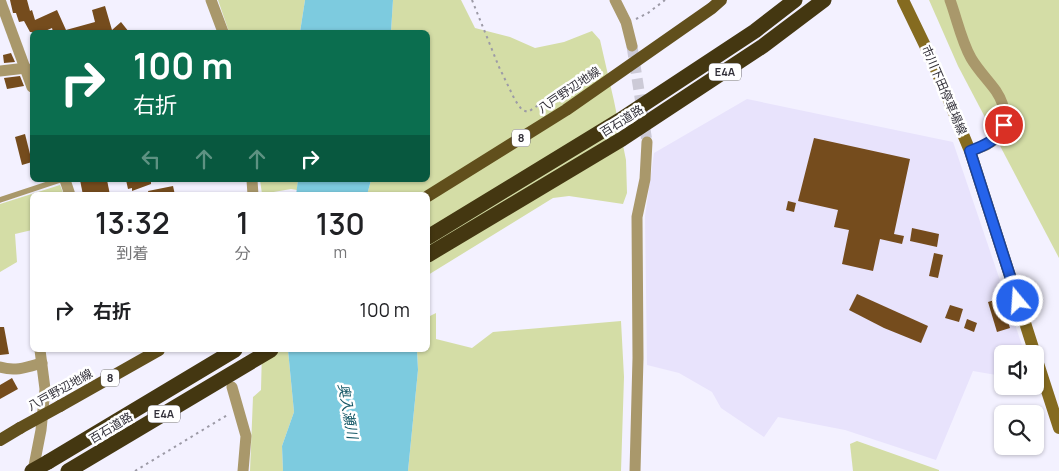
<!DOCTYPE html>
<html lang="ja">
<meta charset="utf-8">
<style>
body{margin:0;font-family:Manrope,"Noto Sans JP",sans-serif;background:#f6f6f6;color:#202124;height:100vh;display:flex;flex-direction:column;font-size:19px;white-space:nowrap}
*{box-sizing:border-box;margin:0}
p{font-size:16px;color:#757577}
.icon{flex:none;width:28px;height:28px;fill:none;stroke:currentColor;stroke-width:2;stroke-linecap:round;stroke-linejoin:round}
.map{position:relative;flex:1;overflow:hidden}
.side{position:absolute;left:30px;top:192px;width:400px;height:160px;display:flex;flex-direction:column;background:#fff;border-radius:8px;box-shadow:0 1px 4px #0004}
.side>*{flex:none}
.banner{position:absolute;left:30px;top:30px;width:400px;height:152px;border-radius:8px;box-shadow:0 1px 4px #0004;background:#0b6e4f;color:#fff;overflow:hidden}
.buttons{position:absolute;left:994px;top:345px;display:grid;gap:10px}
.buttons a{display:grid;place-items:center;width:50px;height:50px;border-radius:8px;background:#fff;box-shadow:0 1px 4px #0004;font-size:25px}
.pin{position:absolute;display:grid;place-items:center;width:42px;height:42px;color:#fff;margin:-21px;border:2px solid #fff;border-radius:50%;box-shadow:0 1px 5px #0007}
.me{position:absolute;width:55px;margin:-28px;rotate:342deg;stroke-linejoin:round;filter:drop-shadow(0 0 4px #0008)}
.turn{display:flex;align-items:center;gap:18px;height:105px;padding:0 20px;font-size:22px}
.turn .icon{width:65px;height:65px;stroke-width:2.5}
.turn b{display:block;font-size:35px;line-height:42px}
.lanes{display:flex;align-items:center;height:48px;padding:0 20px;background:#0003;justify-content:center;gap:25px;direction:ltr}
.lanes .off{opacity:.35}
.eta{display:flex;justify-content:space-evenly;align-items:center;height:85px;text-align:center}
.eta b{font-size:30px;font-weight:600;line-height:35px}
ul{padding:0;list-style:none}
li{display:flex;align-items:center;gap:15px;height:65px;padding:0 20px}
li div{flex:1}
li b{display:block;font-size:19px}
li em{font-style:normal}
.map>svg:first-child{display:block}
</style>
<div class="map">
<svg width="1059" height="471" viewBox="0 0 1059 471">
<rect width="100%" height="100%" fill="#f3f1ff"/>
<path fill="#e8e3fc" d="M747,99L953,142L1025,354H1002V376L973,371L936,460L845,430L778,417L764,437L721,408L712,392L679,373L647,365L645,216L654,153Z"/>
<g fill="#d4dda6">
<path d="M218,0H305L300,32H229Z"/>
<path d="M393,0H461L475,28L510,37L535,48L564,42L592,31L600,40L614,101L626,160L627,193L623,204L569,196L553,198L428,275V195H367L371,180H428V32H391Z"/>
<path d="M929,0H1059V258L958,66Z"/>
<path d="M260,180H298L297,190L291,189L262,194Z"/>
<path d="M60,185L64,195H32V230L15,234L17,262L0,272V204Z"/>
<path d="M436,313V339L472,348L493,332L621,321L624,377L621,471H408L418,370L417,350H428V317Z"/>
<path d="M262,350H288L294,412L282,446L283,471H250L253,397L261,390Z"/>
<path d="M857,441L939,470V471H853L850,444Z"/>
</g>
<g fill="#7dcbdf">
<path d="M305,0H393L391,32H300Z"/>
<path d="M298,180H371L367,195H296Z"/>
<path d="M288,350H417L418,370L408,471H283L282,446L294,412Z"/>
</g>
<g fill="#754c1d">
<path d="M10,0H27L30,11L32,10L35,20L57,10L66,30L95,22L92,10L105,6L112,30L121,22L129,32H53L52,28L43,32H30L24,21L19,22L16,13H13Z"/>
<path d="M11,53L15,62L4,63L3,55Z"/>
<path d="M20,76L24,86L7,89L4,78Z"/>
<path d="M25,134L32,162L22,165L15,137Z"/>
<path d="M814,138L910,159L894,234L904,236L902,244L880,239L873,271L842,264L849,230L834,227L838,210L798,201Z"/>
<path d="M80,180H107L110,195H83Z"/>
<path d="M126,180H151V184L132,191V188L128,189Z"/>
<path d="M173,186L175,195H149L148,191Z"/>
<path d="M788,201L796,203L794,212L786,210Z"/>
<path d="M912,228L939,234L937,247L910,241Z"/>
<path d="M934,253L943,255L938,278L929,276Z"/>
<path d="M857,294L928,326L921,343L884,328L849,310Z"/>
<path d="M1001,298L1010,328L997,332L988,302Z"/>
<path d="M950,305L963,309L959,322L945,318Z"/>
<path d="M967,319L977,323L974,332L964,328Z"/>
<path d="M0,327H4L9,354L0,355Z"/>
<path d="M12,378L18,389L0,399V385Z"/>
</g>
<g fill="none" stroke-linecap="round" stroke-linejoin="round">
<path stroke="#cccad7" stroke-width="11" stroke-dasharray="11 5.5" stroke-linecap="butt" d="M632,46L647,142"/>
<g stroke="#9c9aa6" stroke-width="2" stroke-dasharray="2.5 4" stroke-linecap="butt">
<path d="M472,0L499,67L515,100L522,110L528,112L585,74"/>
<path d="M636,19L648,13L665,0"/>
<path d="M135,471L229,414"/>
</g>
<path stroke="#a9986b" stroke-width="5.5" d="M0,200L60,180"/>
<g stroke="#a9986b" stroke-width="11">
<path d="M0,0L32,87"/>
<path d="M211,0L223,32"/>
<path d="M615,0L626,22L632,46"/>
<path d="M950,0C957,19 961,40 971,58C978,70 988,80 996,91C1008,109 1009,133 988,144C983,147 976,149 970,151"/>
<path d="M0,71L26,68"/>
<path d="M65,180L70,195"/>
<path d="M252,180L253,195"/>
<path d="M0,367C15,372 28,367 42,363"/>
<path d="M232,387L246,436L243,471"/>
<path d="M33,471L41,430L45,389L40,350"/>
<path d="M635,471L638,358L637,217L645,179L647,142"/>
</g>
<g stroke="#856b20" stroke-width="12">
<path d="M903,0L932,60L970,151L1035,354"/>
<path d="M1035,354L1059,428"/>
</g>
<g stroke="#614f1c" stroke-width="12">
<path d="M428,196L566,110L712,8L721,0"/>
<path d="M60,406L159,350"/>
<path d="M0,440L20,428"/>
</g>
<g stroke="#443711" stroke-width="15">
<path d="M428,237L620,120L755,31L795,0"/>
<path d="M428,255L622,139L763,46L824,0"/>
<path d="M48,462L235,350"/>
<path d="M68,471L271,350"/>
</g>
<path stroke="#614f1c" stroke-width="12" d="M20,428L60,406"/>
<path stroke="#443711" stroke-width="15" d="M32,471L48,462"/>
</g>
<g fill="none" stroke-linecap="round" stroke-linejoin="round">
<defs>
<path id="route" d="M1004,125C996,141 986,145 970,151L1018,301"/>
</defs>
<use href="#route" stroke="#184099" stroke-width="12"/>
<use href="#route" stroke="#2563eb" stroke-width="9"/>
</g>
<g text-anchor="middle" stroke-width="5" stroke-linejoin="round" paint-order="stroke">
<g fill="#fff" stroke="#706e74" stroke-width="1">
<rect x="709" y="63.5" width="32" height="17" rx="4"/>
<rect x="512" y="129.5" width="18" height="17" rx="4"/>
<rect x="101" y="369.5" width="18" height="17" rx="4"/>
<rect x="148" y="405.5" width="32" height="17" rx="4"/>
</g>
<g font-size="11" font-weight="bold" fill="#323039">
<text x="725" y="76">E4A</text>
<text x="521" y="142">8</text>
<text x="110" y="382">8</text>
<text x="164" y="418">E4A</text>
</g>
<g font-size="12" fill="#323039" stroke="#fff">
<text transform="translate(569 90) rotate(-34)" y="4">八戸野辺地線</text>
<text transform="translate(944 90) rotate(67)" y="4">市川下田停車場線</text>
<text transform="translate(622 121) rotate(-32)" y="4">百石道路</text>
<text transform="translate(60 390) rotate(-29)" y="4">八戸野辺地線</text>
<text transform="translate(111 428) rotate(-31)" y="4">百石道路</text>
</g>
<g font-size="14" font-style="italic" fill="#175967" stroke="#fff">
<text transform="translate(348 411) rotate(80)" y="5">奥入瀬川</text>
</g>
</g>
</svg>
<div class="buttons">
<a><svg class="icon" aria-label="sound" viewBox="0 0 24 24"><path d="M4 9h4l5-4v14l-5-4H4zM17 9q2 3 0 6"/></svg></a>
<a><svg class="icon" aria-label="search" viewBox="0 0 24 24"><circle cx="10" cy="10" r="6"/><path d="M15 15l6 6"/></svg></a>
</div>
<div class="pin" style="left:1004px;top:125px;background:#d93025"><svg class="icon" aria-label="arrive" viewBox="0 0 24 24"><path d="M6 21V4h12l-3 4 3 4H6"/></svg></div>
<svg class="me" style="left:1018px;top:301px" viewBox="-20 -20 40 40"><circle r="17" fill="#2563eb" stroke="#fff" stroke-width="3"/><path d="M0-11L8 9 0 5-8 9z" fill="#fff"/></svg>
<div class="banner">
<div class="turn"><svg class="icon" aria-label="right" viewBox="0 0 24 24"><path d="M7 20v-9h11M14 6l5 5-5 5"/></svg><div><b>100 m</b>右折</div></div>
<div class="lanes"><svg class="icon off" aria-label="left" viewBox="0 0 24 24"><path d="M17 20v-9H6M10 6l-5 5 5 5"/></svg><svg class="icon off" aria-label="ahead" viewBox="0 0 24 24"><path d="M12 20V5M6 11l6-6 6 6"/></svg><svg class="icon off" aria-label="ahead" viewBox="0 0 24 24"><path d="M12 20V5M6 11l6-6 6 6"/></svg><svg class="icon" aria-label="right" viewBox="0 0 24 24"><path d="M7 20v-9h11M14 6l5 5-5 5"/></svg></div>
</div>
<section class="side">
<div class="eta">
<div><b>13:32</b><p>到着</p></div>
<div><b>1</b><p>分</p></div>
<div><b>130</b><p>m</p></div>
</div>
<ul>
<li><svg class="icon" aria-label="right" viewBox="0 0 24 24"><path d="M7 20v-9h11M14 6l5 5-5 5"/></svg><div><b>右折</b></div><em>100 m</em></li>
</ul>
</section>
</div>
